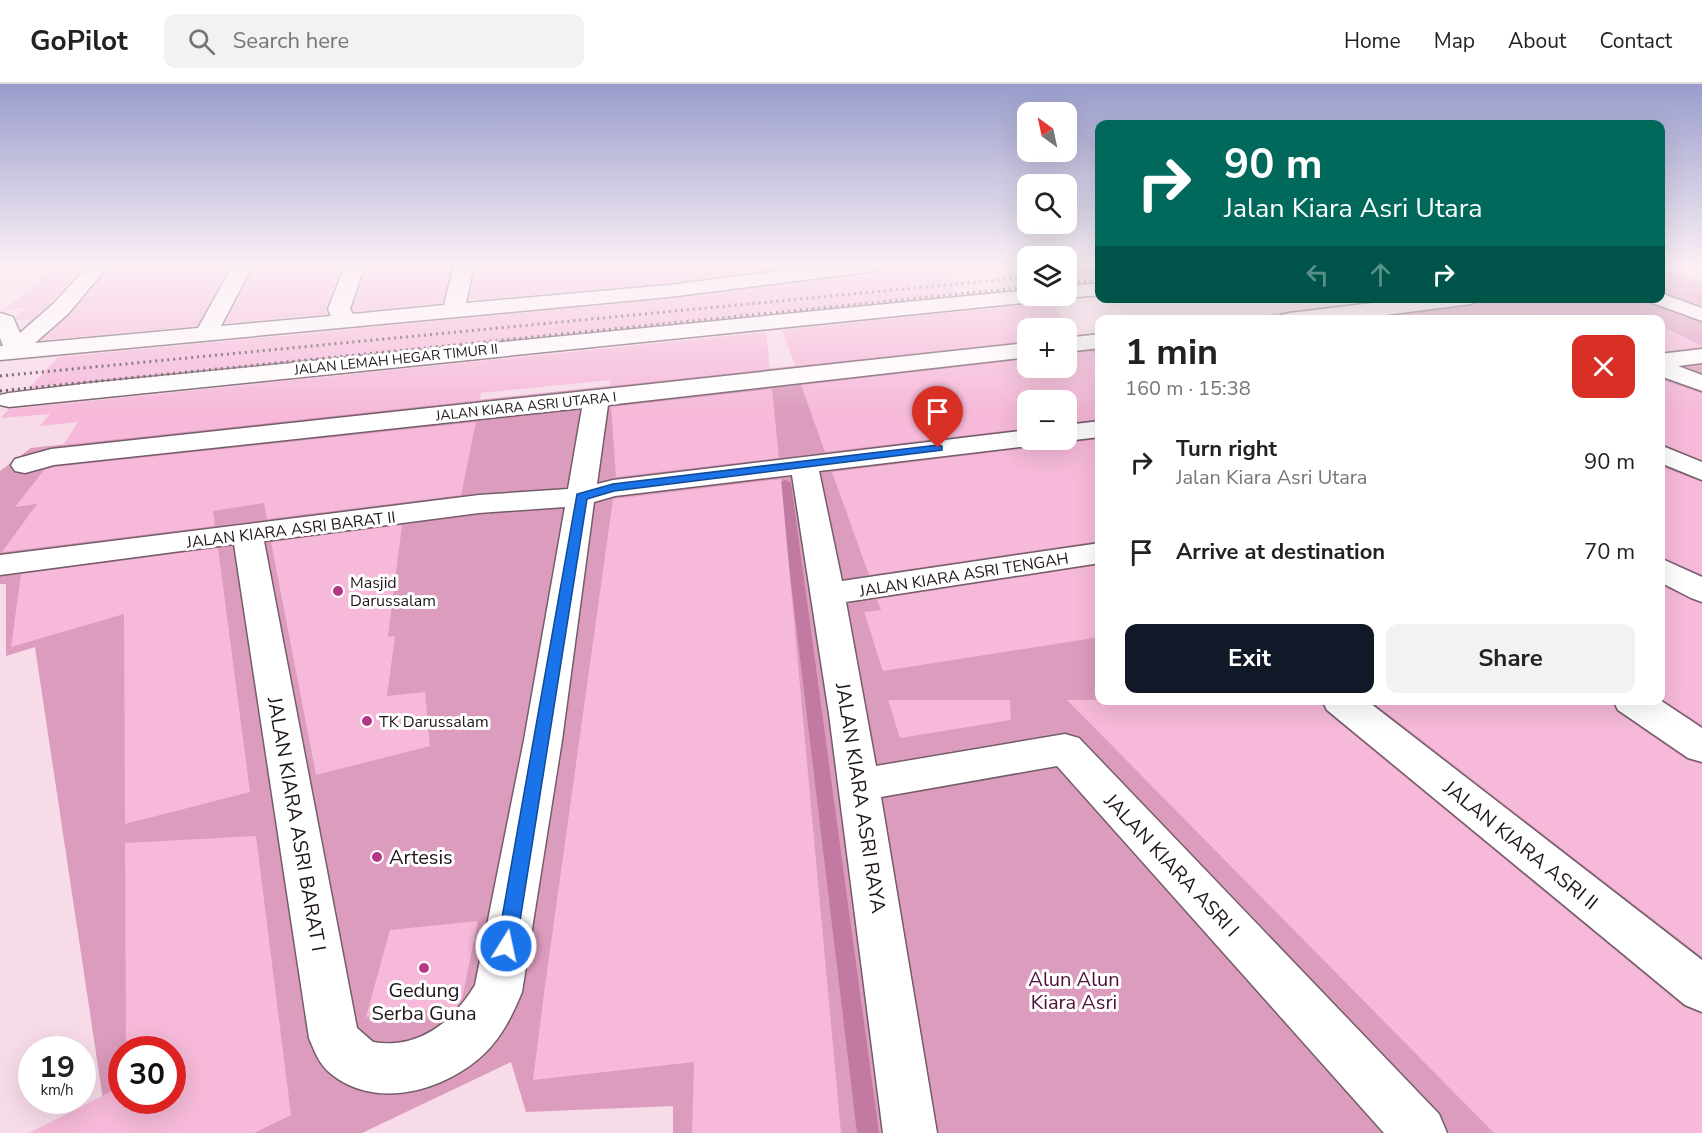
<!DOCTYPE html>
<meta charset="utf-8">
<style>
body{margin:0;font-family:"Nunito Sans",sans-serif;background:#f2f2f2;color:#222;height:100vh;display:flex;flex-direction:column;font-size:22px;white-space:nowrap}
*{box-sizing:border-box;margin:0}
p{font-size:20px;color:#767676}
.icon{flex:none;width:33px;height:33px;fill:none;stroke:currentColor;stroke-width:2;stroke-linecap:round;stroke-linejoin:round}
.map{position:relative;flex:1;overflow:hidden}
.side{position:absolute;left:1095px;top:231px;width:570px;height:390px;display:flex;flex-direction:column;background:#fff;border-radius:12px;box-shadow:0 6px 24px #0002}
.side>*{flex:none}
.hud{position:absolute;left:1095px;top:36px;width:570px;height:183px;border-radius:12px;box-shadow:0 6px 24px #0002;background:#00695c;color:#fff;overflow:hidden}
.needle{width:39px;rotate:327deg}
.controls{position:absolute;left:1017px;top:18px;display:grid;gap:12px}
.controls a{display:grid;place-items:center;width:60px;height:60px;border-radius:12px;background:#fff;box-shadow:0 6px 24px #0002;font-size:30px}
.speed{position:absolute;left:18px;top:952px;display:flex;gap:12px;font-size:30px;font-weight:700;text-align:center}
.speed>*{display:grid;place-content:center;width:78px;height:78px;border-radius:50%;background:#fff;box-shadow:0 6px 24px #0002;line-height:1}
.speed small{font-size:15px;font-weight:400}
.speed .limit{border:9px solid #d22;background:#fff;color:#111}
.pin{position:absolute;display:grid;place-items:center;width:51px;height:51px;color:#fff;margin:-62px -26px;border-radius:50% 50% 50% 0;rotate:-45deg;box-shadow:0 0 6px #0007}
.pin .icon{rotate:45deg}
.me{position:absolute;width:66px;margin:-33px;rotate:10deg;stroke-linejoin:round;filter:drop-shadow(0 0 4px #0008)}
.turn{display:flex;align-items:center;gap:21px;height:126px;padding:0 30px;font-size:27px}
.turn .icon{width:78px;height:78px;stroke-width:2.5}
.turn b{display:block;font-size:42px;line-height:51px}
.lanes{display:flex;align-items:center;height:57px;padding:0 30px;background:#0003;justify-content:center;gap:30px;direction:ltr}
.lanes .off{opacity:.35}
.round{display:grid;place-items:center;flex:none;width:63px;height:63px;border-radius:12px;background:#f2f2f2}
.summary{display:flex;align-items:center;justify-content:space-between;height:102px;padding:0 30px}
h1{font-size:36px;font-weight:700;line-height:45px}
.action{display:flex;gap:12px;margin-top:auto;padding:12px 30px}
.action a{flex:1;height:69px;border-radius:12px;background:#111827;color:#fff;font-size:24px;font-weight:700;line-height:69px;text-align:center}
.action a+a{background:#f2f2f2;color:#222}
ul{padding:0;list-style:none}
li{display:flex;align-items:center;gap:18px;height:90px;padding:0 30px}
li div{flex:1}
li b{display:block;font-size:22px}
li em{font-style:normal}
header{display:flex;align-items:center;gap:36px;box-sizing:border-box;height:84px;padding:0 30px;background:#fff;border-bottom:2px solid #e0e0e0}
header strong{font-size:28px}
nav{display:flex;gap:33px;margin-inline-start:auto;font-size:21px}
.search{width:420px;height:54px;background:#f2f2f2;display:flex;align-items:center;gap:15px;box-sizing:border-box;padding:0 21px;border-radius:12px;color:#767676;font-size:22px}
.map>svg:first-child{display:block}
</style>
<header>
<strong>GoPilot</strong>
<div class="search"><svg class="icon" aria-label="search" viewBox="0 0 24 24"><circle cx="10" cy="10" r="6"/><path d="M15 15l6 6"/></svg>Search here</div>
<nav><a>Home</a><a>Map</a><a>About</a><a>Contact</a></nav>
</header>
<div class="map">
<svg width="1702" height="1049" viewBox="0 0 1702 1049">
<rect width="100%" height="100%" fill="#f7dbe9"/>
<path fill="#dc9cbe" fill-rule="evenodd" d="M1671,187L1702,198V1049H673V1022L526,1028L511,978L362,1049H108L35,563L6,572V500H0V387L31,364L1027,257L1028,284H1066L1067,252L1099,249L1100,616H1660V236L1223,235L1417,214H1660L1661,188ZM1028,316H1066V356H1028ZM122,966H172V1017H122Z"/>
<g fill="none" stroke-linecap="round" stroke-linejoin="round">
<path fill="#c27aa2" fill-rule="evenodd" d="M785,396L791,399L879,1049H857L779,399Z"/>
</g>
<g fill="#f6b9d9">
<path d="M86,181L51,218L22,244L30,236H17L15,233L26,224L6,225L54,183Z"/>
<path d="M111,181H162L158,187L230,181L197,242L42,256L70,231Z"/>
<path d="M255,181H342L326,224L328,230L225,239Z"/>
<path d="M367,181H452L442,219L354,228L352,225Z"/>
<path d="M476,181H804L669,199L469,216Z"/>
<path d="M887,181H952L954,211L776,229L775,226L764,230L29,304L58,273L669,215L876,189Z"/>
<path d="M1044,215H1047L1078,250L1066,252V244H1028V257L795,282L782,246L1033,220Z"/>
<path d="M1660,241L1702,262V263L1660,268Z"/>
<path d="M766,248L770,285L610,302V296L481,309L480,316L63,361L78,338L40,342L50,330L1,334L9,325Z"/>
<path d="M1092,267L1100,276V335L1066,339V316H1028V344L825,368L801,301L1028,275V284H1066V270Z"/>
<path d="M1660,295L1702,309V376L1660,359Z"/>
<path d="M772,305L779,374L616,393L611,323Z"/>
<path d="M476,338L461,411L267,435L264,419L213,427L215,442L2,468L37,420L15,423L44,386L54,383Z"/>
<path d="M1100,355V457L869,491L832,388L1028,364L1037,362L1042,356H1059L1066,359Z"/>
<path d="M1660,382L1702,398V491L1660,472Z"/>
<path d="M781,395L841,1049H692L694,978L533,996L544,909L613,415Z"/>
<path d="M402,441L388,553L395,552L387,612L425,608L430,662L316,691L271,458Z"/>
<path d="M218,464L250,708L125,740L124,530L11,563L21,490Z"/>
<path d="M1100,481V553L883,587L864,528L881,526L877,515Z"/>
<path d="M1660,501L1702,520V641L1660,614Z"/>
<path d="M888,616H1010L1011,636L900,654Z"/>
<path d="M1067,616H1320L1326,628L1684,923L1702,930V1049H1494Z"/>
<path d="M1370,616H1611L1617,628L1687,676L1702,680V873Z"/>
<path d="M256,752L291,1031L254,1049H29L122,1002V1017H172V966H126L125,759Z"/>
<path d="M478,837L462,915L456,923L366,933L390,846Z"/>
</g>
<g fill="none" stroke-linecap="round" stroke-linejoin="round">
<defs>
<g id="minor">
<path d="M89,181H109L68,230L35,259L198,244L233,181H253L221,242L331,232L328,225L345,181H365L350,225L353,230L444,221L454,181H474L466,219L669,201L825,181H885L876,187L669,213L0,276V262H3L0,254V229L13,233L20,249L53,220Z"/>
<path d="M1100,199V211L1066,214L1058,212H1066V202Z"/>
<path d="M1028,206V212H1043L1040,216L1033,218L9,323L0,321V311L9,309L90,299Z"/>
<path d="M1660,209L1702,224V237L1650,218L1647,214H1660Z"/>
<path d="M1414,214H1481L1471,220L1346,236H1278L1281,231L1289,229Z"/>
<path d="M1100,250V264L1066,268V254Z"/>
<path d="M1028,259V273L608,321L597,400L613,396L1028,346V356H1040L1037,360L1028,362L819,387L842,497L1100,459V479L846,518L876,682L1065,650L1079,654L1439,1030L1447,1049H1384L1057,682L881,713L937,1049H883L829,630L792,391L615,412L594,418L562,656L522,908C513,930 502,953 484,970C445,1007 375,1027 330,989C319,980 314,966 309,954L234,460L0,491V471L479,411L568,405L582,324L54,381L25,389L15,387L11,381L15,375L51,365ZM565,423L524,656L475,901C453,938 418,966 373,958L357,944L264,457L479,429Z"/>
<path d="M1702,265V279L1678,282L1702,291V307L1660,292V270Z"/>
<path d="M1100,337V353L1066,357L1061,356H1066V341Z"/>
<path d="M1660,361L1702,378V396L1660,379Z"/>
<path d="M1660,474L1702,493V518L1691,514L1660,498Z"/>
<path d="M1322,616H1366L1702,876V928L1685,921L1327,626Z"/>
<path d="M1613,616H1660L1702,644V678L1688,674L1618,626Z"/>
</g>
</defs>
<use href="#minor" stroke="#745d69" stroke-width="3"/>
<use href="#minor" fill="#fff" fill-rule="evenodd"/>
<g stroke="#55464e" stroke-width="3" stroke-dasharray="2 4" stroke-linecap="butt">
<path d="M1066,189L1100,186"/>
<path d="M1066,199L1100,196"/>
<path d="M0,292L1028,193"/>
<path d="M0,307L1028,203"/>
</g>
</g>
<linearGradient id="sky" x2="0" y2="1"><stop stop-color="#999dcc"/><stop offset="0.55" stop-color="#fbeff5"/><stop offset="1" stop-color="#fbeff5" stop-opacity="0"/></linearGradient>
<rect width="1702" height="328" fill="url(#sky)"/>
<path fill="#1a73e8" stroke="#114b97" stroke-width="1.5" d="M938,361L942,362V366L614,407L587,415L516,862L513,868L506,871L499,868L497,862L577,410L613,400Z"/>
<g fill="#b53887" stroke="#fff" stroke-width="2">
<circle cx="338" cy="507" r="6"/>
<circle cx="367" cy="637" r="6"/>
<circle cx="377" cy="773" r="6"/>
<circle cx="424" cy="884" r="6"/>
</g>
<g text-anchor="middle" stroke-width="6" stroke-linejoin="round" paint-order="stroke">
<g font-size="14" fill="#20161b" stroke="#fff">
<text transform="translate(396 275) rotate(-6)" y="5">JALAN LEMAH HEGAR TIMUR II</text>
<text transform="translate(526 322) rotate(-6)" y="5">JALAN KIARA ASRI UTARA I</text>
</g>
<g font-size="16" fill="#20161b" stroke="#fff">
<text transform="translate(291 445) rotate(-7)" y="6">JALAN KIARA ASRI BARAT II</text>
<text transform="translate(964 490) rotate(-9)" y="6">JALAN KIARA ASRI TENGAH</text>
</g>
<g font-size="16" fill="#20161b" stroke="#fff" text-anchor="start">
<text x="350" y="504">Masjid<tspan x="350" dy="18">Darussalam</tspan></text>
<text x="379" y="643">TK Darussalam</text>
</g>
<g font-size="20" fill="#20161b" stroke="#fff">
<text transform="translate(861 714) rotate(81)" y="7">JALAN KIARA ASRI RAYA</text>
<text transform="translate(297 740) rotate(80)" y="7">JALAN KIARA ASRI BARAT I</text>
<text transform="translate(1521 761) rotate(39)" y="7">JALAN KIARA ASRI II</text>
<text transform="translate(1172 781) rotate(47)" y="7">JALAN KIARA ASRI I</text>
</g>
<g font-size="20" fill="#20161b" stroke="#fff" text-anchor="start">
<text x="389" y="780">Artesis</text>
<text x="424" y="913" text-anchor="middle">Gedung<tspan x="424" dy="23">Serba Guna</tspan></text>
</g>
<g font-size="20" fill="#500f38" stroke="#fff">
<text x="1074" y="902">Alun Alun<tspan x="1074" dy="23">Kiara Asri</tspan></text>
</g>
</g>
</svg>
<div class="controls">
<a><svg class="needle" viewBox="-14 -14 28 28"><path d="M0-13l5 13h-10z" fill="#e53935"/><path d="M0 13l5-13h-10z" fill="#767676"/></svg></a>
<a><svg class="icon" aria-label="search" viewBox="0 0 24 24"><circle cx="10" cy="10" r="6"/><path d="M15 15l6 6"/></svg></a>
<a><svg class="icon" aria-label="layers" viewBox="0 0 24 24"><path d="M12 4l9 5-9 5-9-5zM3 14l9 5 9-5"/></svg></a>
<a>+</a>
<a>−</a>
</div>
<div class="speed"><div>19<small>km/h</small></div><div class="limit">30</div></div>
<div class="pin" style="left:938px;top:364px;background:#d93025"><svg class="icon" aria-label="arrive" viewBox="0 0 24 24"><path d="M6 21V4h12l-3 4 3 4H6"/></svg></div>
<svg class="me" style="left:506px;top:862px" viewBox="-20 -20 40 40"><circle r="17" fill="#1a73e8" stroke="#fff" stroke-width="3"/><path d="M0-11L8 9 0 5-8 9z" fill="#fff"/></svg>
<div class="hud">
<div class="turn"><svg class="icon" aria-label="right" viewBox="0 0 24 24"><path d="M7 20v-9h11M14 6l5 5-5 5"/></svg><div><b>90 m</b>Jalan Kiara Asri Utara</div></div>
<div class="lanes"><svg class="icon off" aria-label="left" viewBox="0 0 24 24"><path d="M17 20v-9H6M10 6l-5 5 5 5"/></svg><svg class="icon off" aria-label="ahead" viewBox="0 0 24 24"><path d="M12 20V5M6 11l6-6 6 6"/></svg><svg class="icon" aria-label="right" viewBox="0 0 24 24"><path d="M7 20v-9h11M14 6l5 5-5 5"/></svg></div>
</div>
<section class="side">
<div class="summary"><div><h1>1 min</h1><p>160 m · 15:38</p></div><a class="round" style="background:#d93025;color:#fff"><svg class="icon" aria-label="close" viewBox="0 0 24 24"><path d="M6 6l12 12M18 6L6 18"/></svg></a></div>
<ul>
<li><svg class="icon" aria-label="right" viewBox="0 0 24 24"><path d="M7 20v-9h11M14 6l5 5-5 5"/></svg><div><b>Turn right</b><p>Jalan Kiara Asri Utara</p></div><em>90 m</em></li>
<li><svg class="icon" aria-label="arrive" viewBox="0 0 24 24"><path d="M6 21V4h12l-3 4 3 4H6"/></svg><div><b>Arrive at destination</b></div><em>70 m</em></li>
</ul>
<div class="action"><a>Exit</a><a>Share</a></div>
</section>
</div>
